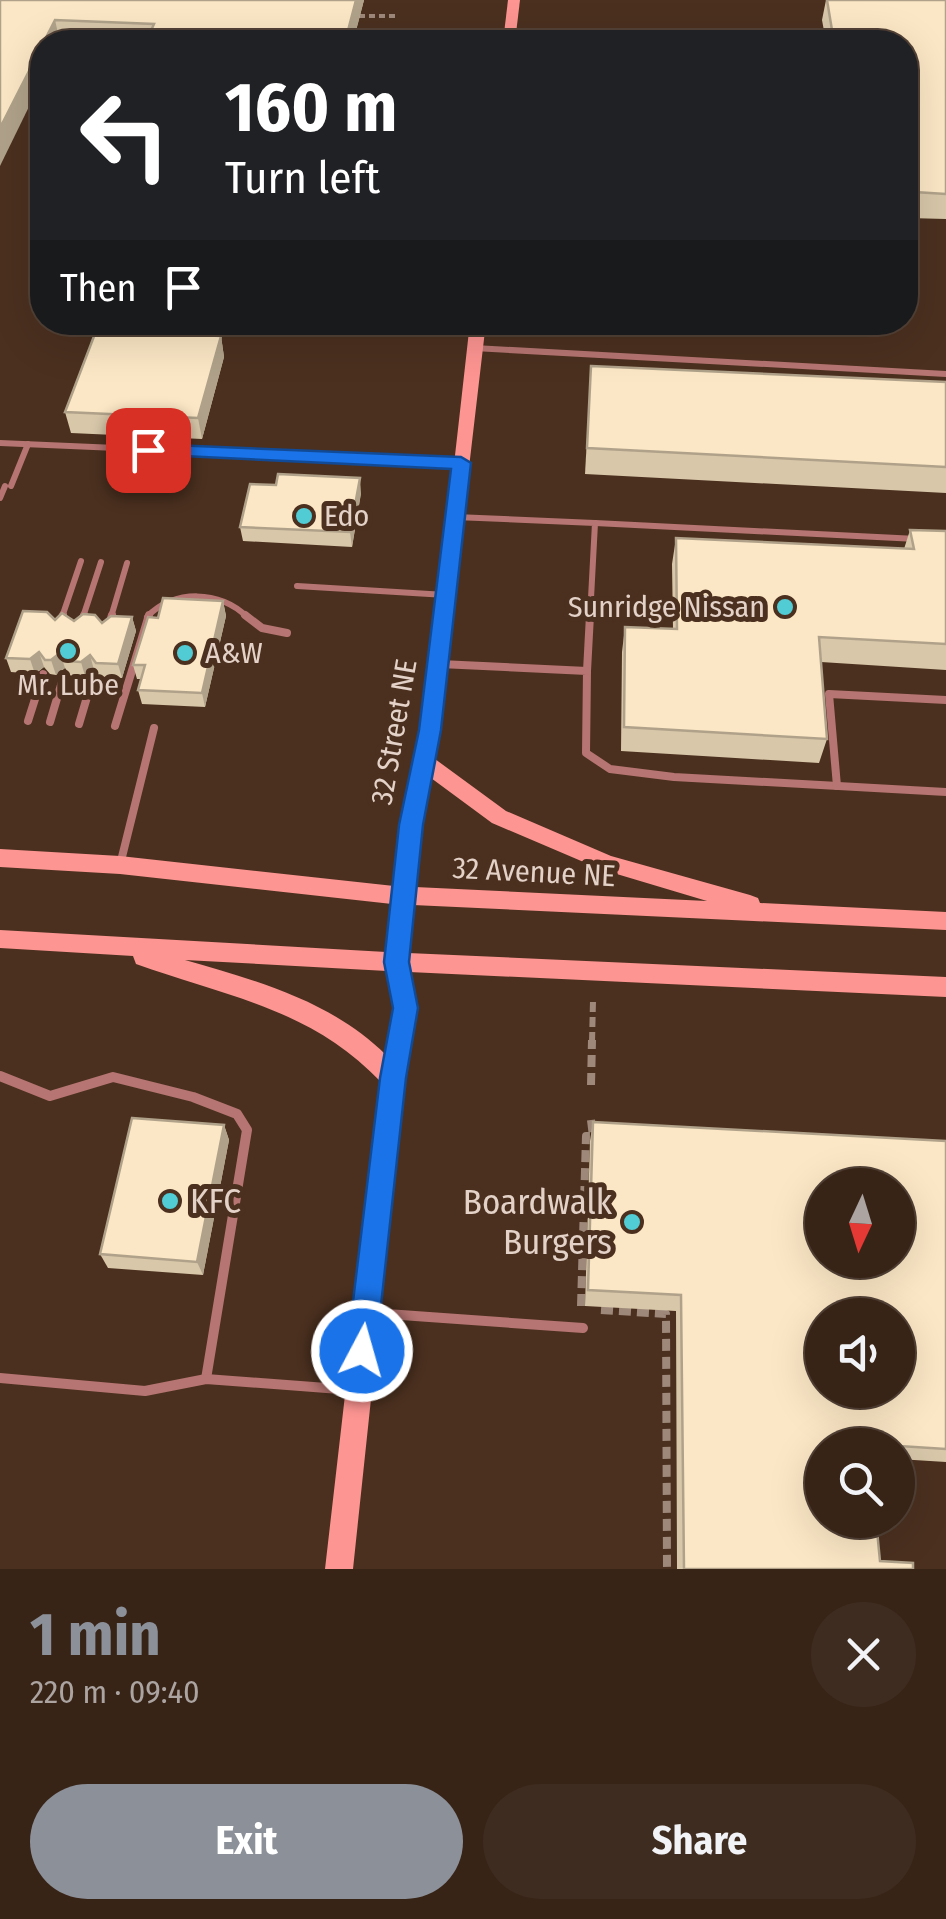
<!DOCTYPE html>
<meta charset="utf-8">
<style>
body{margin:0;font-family:"Fira Sans Condensed",sans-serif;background:#3f2c20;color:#f1f3f6;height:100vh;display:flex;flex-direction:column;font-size:38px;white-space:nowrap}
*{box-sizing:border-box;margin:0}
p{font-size:32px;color:#aba4a1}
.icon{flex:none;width:55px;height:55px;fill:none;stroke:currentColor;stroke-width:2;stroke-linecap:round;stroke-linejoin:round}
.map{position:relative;height:1569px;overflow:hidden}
.drawer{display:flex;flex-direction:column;background:#382417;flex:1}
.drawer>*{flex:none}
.guide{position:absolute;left:30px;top:30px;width:888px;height:305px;border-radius:40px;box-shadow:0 10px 40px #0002,0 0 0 2px #524136;background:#202124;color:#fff;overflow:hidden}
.needle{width:65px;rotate:184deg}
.fabs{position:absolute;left:805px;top:1168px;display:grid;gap:20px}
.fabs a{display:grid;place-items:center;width:110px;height:110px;border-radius:50%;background:#382417;box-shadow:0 10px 40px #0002,0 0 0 2px #524136;font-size:50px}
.pin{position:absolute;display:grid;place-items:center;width:85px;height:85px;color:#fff;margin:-42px;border-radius:20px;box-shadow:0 5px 15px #0006}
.me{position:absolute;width:110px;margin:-55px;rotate:6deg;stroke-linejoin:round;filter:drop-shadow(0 0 8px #0008)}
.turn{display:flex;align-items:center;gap:35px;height:210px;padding:0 30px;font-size:45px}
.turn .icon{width:130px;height:130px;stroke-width:2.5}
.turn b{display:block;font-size:70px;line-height:85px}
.then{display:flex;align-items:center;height:95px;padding:0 30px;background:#0003;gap:20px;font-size:38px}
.round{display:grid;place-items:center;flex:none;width:105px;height:105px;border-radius:52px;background:#3f2c20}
.headline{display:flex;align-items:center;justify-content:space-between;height:170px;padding:0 30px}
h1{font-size:60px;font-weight:700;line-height:75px;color:#8c9099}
.button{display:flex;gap:20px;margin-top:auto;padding:20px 30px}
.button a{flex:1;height:115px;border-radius:60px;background:#8c9099;color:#fff;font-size:40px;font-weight:700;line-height:115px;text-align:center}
.button a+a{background:#3f2c20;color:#f1f3f6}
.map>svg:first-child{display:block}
</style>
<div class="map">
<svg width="946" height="1569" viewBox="0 0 946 1569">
<rect width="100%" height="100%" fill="#4b301f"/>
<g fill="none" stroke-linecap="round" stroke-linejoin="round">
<path stroke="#9e887a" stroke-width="4" stroke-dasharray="6 4" stroke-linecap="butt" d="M359,16H399"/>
<path stroke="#9e887a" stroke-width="6" stroke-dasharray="10 5" stroke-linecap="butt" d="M592,1042L593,1001"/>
<g stroke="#9e887a" stroke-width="8" stroke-dasharray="12 6" stroke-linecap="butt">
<path d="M591,1085L592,1040"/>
<path d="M591,1120L593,1136"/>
<path d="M581,1306L586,1136H590"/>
<path d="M601,1310L666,1314L667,1569"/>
</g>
<path stroke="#b67572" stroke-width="5" d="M400,42H418"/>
<g stroke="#b67572" stroke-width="6">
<path d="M474,348L946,374"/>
<path d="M0,443L461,463"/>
<path d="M11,486L28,444"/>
<path d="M0,498L5,486"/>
<path d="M455,517L595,523L590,617"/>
<path d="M595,523L917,539"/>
<path d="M297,586L446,595"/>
<path d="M62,617L81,561"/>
<path d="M83,617L101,562"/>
<path d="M111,617L127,563"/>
<path d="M147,617C173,589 221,590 247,617"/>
</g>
<g stroke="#b67572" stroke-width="8">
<path d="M245,615L262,628L287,633"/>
<path d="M60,623L63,615"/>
<path d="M81,624L84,615"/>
<path d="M109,625L112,615"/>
<path d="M440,664L587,671L586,753L610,769L674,777L946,792"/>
<path d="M587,671L590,615"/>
<path d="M28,721L43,674"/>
<path d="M50,722L64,675"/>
<path d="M79,724L93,677"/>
<path d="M115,726L149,615"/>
<path d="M837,786L829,694L946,700"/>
<path d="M120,865L154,728"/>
</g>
<g stroke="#b67572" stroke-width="10">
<path d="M0,1076L50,1096L113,1077L193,1097L237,1114L247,1130L206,1379"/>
<path d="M373,1313L583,1328"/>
<path d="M0,1378L145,1391L206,1379L353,1390"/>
</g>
<g fill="#fd9592" fill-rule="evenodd">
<path d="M508,0H520L515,42H503Z"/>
<path d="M470,322H486L435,759L506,811L611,856L750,895L758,898L760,903L946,912V930L413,905L408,953L946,977V997L409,972L416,1008L405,1078L353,1569H325L381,1082C310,1008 228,997 136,964L133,956L0,948V930L386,952L392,904L120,874L0,867V849L120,856L394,886C402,812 419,740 429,666C445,552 457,437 470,322ZM431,778L492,823L600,869L707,901L415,887L421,825ZM185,960L387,971L394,1008L386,1055C332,1001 255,980 185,960Z"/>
</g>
</g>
<g fill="#d8c7a9">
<path d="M0,0H364L353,42H42Z"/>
<path d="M826,0H946V219L908,218L905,203V42H826L822,20Z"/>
<path d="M221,336L224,357L202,439L71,433L65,412Z"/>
<path d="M591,366L946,382V493L585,474Z"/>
<path d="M361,493L352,547L243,541L240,527Z"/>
<path d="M910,530L946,531V670L821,662L827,739L819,763L621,751L622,652L625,627L673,629L672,564L676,538L904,549Z"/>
<path d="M223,601L226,616L205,707L142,704L138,690L141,679H137L133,665L158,618Z"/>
<path d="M132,617L136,631L122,678L100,677L94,670L85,676H71L65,668L56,675L50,674L44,667L35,674L11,672L6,658L55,620L102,623Z"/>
<path d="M593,1122L946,1141V1462L898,1459V1445H822L880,1561L913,1569H677L676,1311L585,1306L590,1141Z"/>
<path d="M224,1125L229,1140L203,1275L108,1268L100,1254Z"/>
</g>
<g fill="#b0a28a">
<path d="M356,0H364L353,42H345Z"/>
<path d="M55,20L60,42H43Z"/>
<path d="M42,44V80L0,166V128Z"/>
<path d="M221,336L224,357L202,439L198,418Z"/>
<path d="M360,478L361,493L352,547L350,532Z"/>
<path d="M223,601L226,616L205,707L202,693Z"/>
<path d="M132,617L136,631L122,678L118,664Z"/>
<path d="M39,652L44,667L35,674L30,659Z"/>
<path d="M60,653L65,668L56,675L51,660Z"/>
<path d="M90,655L94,670L85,676L81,662Z"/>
<path d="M224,1125L229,1140L203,1275L197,1262Z"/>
</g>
<g fill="#fbe7c5" stroke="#b0a28a" stroke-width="2.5" fill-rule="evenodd">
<path d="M0,0H356L345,42H146L154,24L55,20L0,128Z"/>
<path d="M827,0H946V194L915,192L905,145V42H834Z"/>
<path d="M96,331L221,336L198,418L65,412Z"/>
<path d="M591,366L946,382V467L587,448Z"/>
<path d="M278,474L360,478L350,532L240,527L250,484L276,485Z"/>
<path d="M910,530L946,531V644L819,637L827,739L624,727L625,627L677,629L676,538L914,549Z"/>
<path d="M163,598L223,601L202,693L138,690L145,665H133L148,617L158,618Z"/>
<path d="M23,611L47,612L55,620L62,613L74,621L83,614L95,615L102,623L111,616L132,617L118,664L96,663L90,655L81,662L67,661L60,653L51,660H45L39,652L30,659L6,658Z"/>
<path d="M132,1118L224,1125L197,1262L100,1254Z"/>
<path d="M593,1122L946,1141V1449L869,1444V1445H822V1520H876L880,1561L913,1563V1569H684L681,1295L588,1290ZM822,1185H898V1260H822ZM822,1315H898V1390H822Z"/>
</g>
<path fill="#1a73e8" stroke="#114b97" stroke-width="2.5" d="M148,444L461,457L471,463L441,730L423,825L409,962L418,1008L406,1078L376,1351L372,1362L362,1366L351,1362L347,1351L380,1078L393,1008L384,962L399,825L419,730L451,469L141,454L138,450Z"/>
<g fill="#51ccd4" stroke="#4b301f" stroke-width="4">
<circle cx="304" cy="516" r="10"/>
<circle cx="785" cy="607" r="10"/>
<circle cx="68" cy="651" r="10"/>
<circle cx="185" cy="653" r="10"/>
<circle cx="170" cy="1201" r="10"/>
<circle cx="632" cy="1222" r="10"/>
</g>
<g text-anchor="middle" stroke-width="10" stroke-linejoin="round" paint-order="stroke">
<g font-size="30" fill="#e4d2c8" stroke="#4b301f" text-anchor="start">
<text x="324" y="526">Edo</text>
<text x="765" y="617" text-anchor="end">Sunridge Nissan</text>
<text x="205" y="663">A&amp;W</text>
<text x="68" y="695" text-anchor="middle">Mr. Lube</text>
</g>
<g font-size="30" fill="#e4d2c8" stroke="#4b301f">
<text transform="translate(394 732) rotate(-80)" y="10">32 Street NE</text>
<text transform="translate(534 872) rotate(3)" y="10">32 Avenue NE</text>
</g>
<g font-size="35" fill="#e4d2c8" stroke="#4b301f" text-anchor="start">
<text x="190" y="1213">KFC</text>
<text x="612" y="1214" text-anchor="end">Boardwalk<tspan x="612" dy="40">Burgers</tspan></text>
</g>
</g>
</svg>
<div class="fabs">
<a><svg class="needle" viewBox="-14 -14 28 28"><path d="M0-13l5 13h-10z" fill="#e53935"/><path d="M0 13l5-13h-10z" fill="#aba4a1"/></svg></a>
<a><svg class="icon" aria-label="sound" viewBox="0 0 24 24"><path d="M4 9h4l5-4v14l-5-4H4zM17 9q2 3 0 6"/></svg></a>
<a><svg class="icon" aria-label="search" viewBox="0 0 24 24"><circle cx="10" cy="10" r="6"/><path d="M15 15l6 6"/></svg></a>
</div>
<div class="pin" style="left:148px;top:450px;background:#d93025"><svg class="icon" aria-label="arrive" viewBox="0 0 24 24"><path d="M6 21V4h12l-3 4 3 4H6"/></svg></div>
<svg class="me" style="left:362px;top:1351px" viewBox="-20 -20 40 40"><circle r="17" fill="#1a73e8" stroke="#fff" stroke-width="3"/><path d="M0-11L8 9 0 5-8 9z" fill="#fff"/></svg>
<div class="guide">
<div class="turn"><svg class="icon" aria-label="left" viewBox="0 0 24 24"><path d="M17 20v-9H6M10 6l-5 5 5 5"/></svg><div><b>160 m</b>Turn left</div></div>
<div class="then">Then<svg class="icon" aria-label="arrive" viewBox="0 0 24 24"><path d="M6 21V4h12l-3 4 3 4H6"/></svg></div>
</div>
</div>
<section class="drawer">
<div class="headline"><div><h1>1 min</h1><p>220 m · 09:40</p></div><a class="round"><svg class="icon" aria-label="close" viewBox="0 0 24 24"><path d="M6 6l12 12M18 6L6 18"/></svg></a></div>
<div class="button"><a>Exit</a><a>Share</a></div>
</section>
